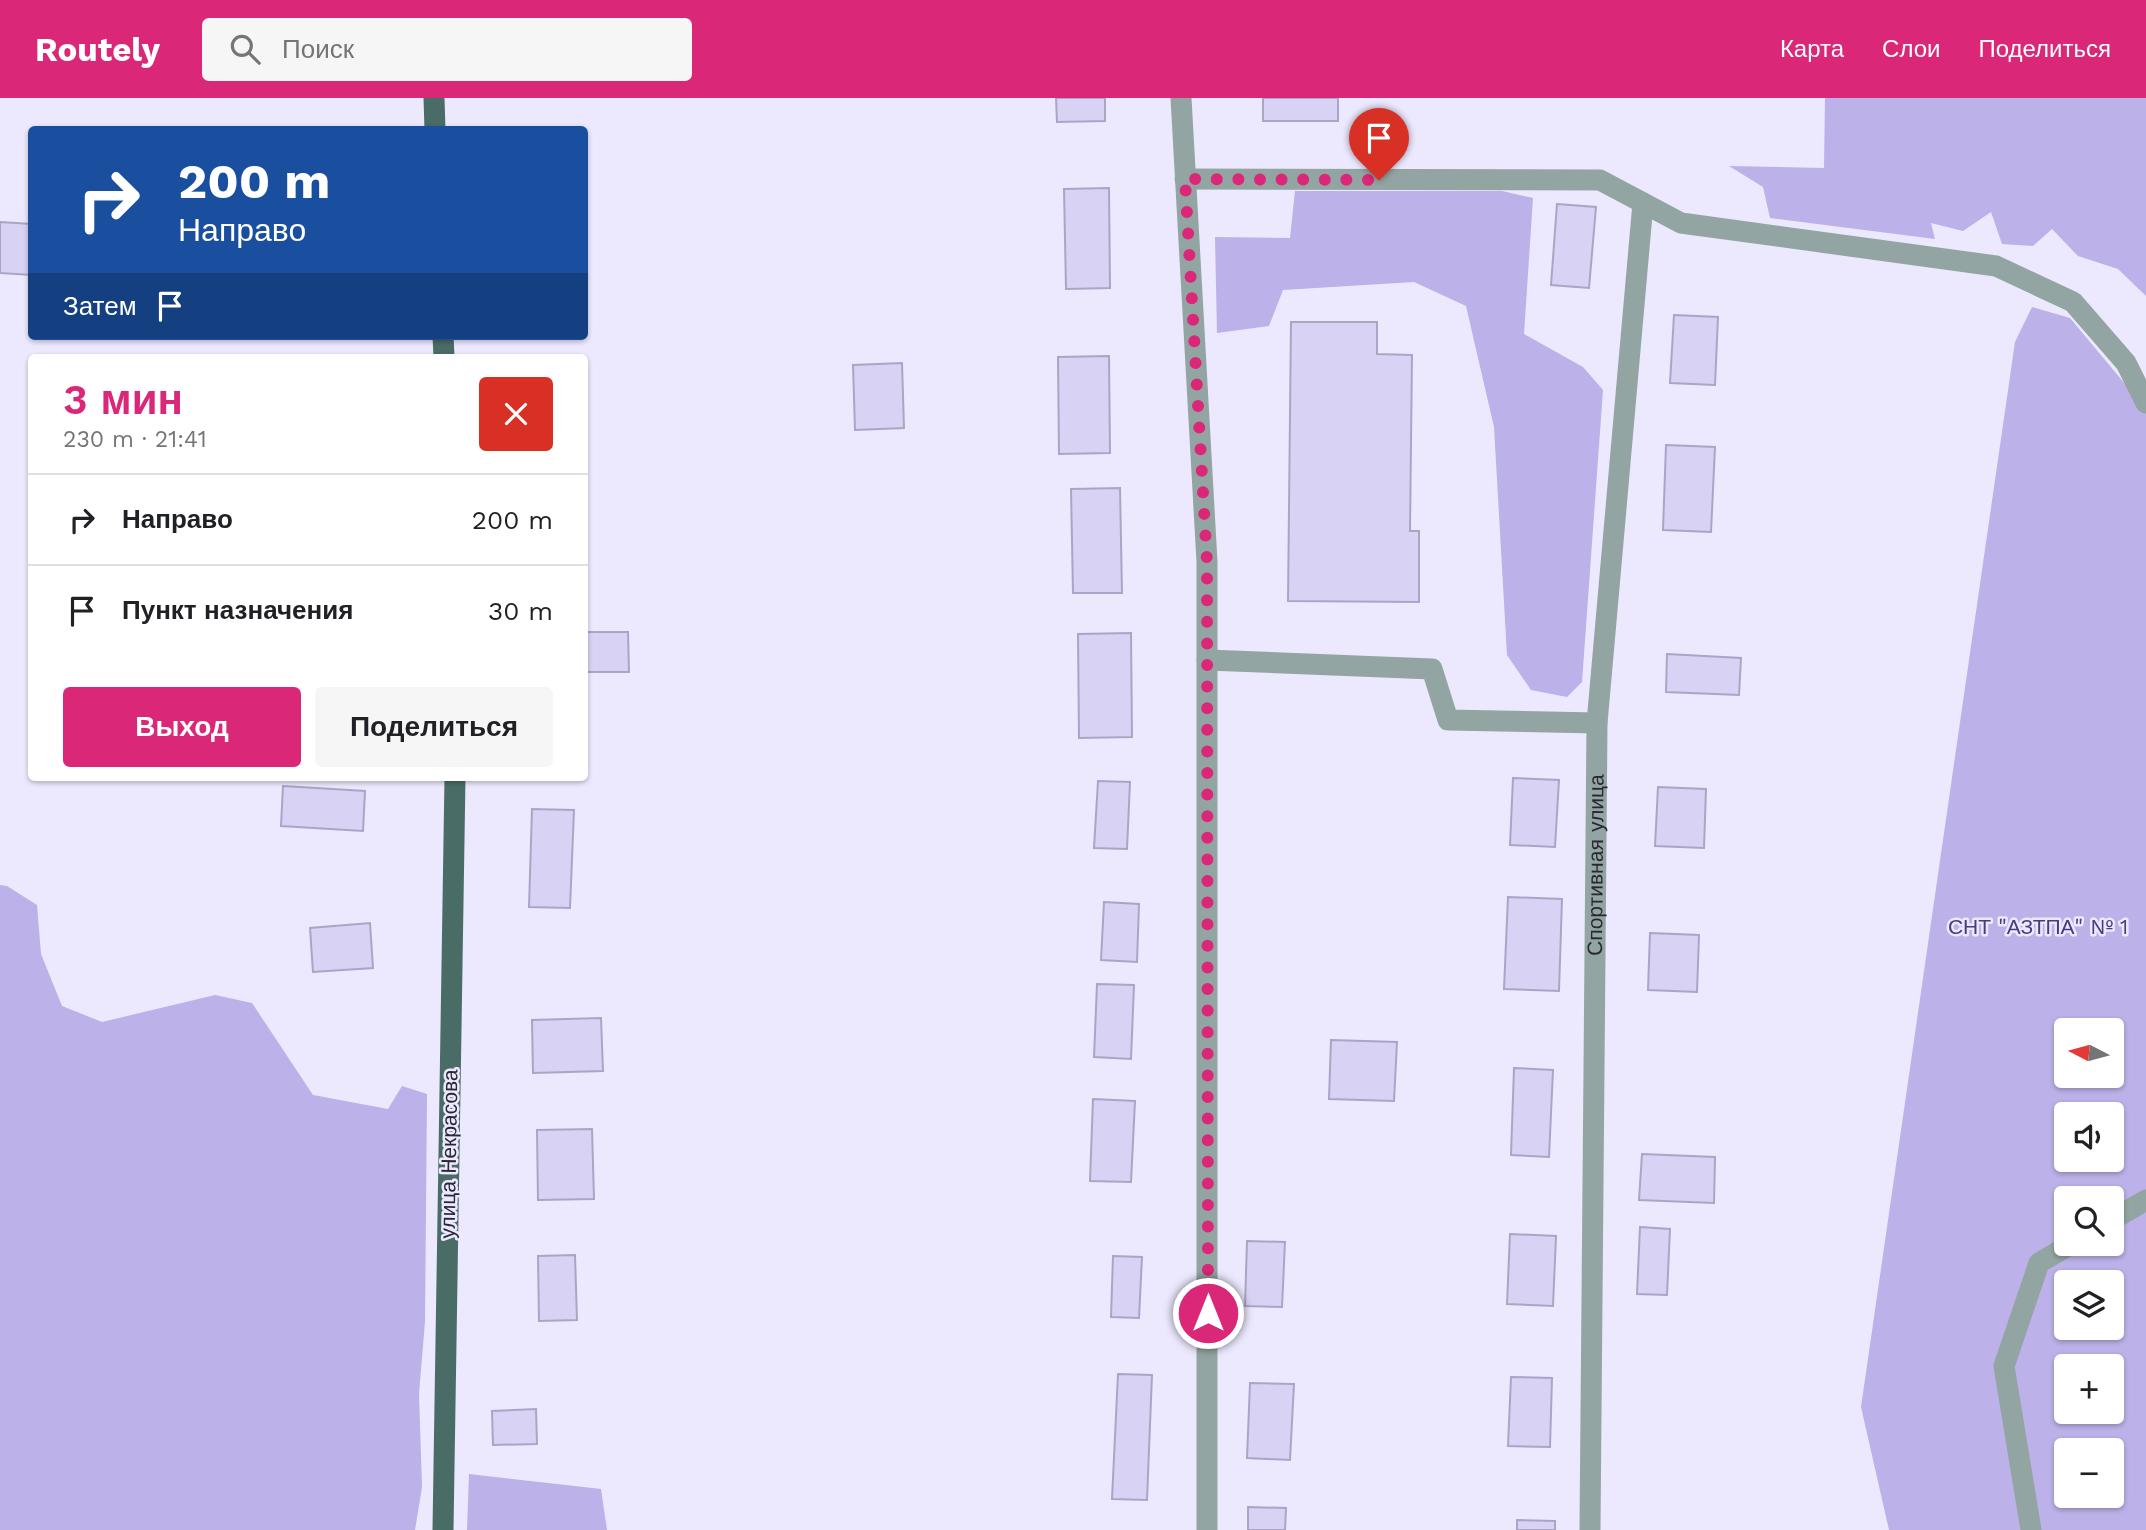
<!DOCTYPE html>
<html lang="ru">
<meta charset="utf-8">
<style>
body{margin:0;font-family:"Work Sans",sans-serif;background:#f6f6f6;color:#202124;height:100vh;display:flex;flex-direction:column;font-size:26px;white-space:nowrap}
*{box-sizing:border-box;margin:0}
p{font-size:23px;color:#757577}
.icon{flex:none;width:38px;height:38px;fill:none;stroke:currentColor;stroke-width:2;stroke-linecap:round;stroke-linejoin:round}
.map{position:relative;flex:1;overflow:hidden}
.drawer{position:absolute;left:28px;top:256px;width:560px;height:427px;display:flex;flex-direction:column;background:#fff;border-radius:7px;box-shadow:0 2px 5px #0004}
.drawer>*{flex:none}
.top-card{position:absolute;left:28px;top:28px;width:560px;height:214px;border-radius:7px;box-shadow:0 2px 5px #0004;background:#1a4fa0;color:#fff;overflow:hidden}
.needle{width:46px;rotate:276deg}
.controls{position:absolute;left:2054px;top:920px;display:grid;gap:14px}
.controls a{display:grid;place-items:center;width:70px;height:70px;border-radius:7px;background:#fff;box-shadow:0 2px 5px #0004;font-size:35px}
.pin{position:absolute;display:grid;place-items:center;width:60px;height:60px;color:#fff;margin:-72px -30px;border-radius:50% 50% 50% 0;rotate:-45deg;box-shadow:0 0 7px #0007}
.pin .icon{rotate:45deg}
.me{position:absolute;width:77px;margin:-38px;rotate:0deg;stroke-linejoin:round;filter:drop-shadow(0 0 5px #0008)}
.turn{display:flex;align-items:center;gap:24px;height:147px;padding:0 35px;font-size:32px}
.turn .icon{width:91px;height:91px;stroke-width:2.5}
.turn b{display:block;font-size:49px;line-height:60px}
.then{display:flex;align-items:center;height:66px;padding:0 35px;background:#0003;gap:14px;font-size:26px}
.round{display:grid;place-items:center;flex:none;width:74px;height:74px;border-radius:7px;background:#f6f6f6}
.overview{display:flex;align-items:center;justify-content:space-between;height:119px;padding:0 35px}
h1{font-size:42px;font-weight:600;line-height:52px;color:#db2777}
.cta{display:flex;gap:14px;margin-top:auto;padding:14px 35px}
.cta a{flex:1;height:80px;border-radius:7px;background:#db2777;color:#fff;font-size:28px;font-weight:600;line-height:80px;text-align:center}
.cta a+a{background:#f6f6f6;color:#202124}
ul{padding:0;list-style:none}
li{display:flex;align-items:center;gap:21px;height:91px;padding:0 35px;border-top:2px solid #e0e0e0}
li div{flex:1}
li b{display:block;font-size:26px}
li em{font-style:normal}
header{display:flex;align-items:center;gap:42px;box-sizing:border-box;height:98px;padding:0 35px;background:#db2777;color:#fff}
header strong{font-size:33px}
nav{display:flex;gap:38px;margin-inline-start:auto;font-size:24px}
.search{width:490px;height:63px;background:#f6f6f6;display:flex;align-items:center;gap:18px;box-sizing:border-box;padding:0 24px;border-radius:7px;color:#757577;font-size:26px}
.map>svg:first-child{display:block}
</style>
<header>
<strong>Routely</strong>
<div class="search"><svg class="icon" aria-label="search" viewBox="0 0 24 24"><circle cx="10" cy="10" r="6"/><path d="M15 15l6 6"/></svg>Поиск</div>
<nav><a>Карта</a><a>Слои</a><a>Поделиться</a></nav>
</header>
<div class="map">
<svg width="2146" height="1432" viewBox="0 0 2146 1432">
<rect width="100%" height="100%" fill="#ece8fd"/>
<g fill="#bcb1e8" fill-rule="evenodd">
<path d="M1825,0H2146V198L2118,171L2078,158L2052,131L2033,148L2002,146L1991,114L1963,133L1931,125L1935,141L1770,120L1763,89L1729,68L1824,70Z"/>
<path d="M1295,93H1502L1533,100L1524,236L1583,269L1603,292L1582,584L1567,599L1531,592L1507,557L1494,329L1466,208L1414,184L1283,192L1269,228L1217,235L1215,139L1290,140Z"/>
<path d="M2032,209L2070,220L2146,311V1432H1889L1861,1309L2015,244ZM2067,933H2112V978H2067ZM2067,1017H2112V1062H2067ZM2067,1101H2112V1146H2067ZM2067,1185H2112V1230H2067ZM2067,1269H2112V1314H2067ZM2067,1353H2112V1398H2067Z"/>
<path d="M0,787L7,788L37,807L41,856L62,908L102,924L215,897L252,905L313,997L388,1011L402,988L427,996L425,1223L419,1296L422,1389L415,1432H0Z"/>
<path d="M469,1376L601,1391L607,1432H467Z"/>
</g>
<g fill="#d8d2f4" stroke="#aba5c5" stroke-width="2">
<path d="M1056,0H1105V23L1057,24Z"/>
<rect x="1263" y="0" width="75" height="23"/>
<path d="M1109,90L1110,190L1066,191L1064,91Z"/>
<path d="M1557,106L1596,109L1589,190L1551,187Z"/>
<path d="M0,124L32,126V177L0,175Z"/>
<path d="M1674,217L1718,219L1715,287L1670,285Z"/>
<path d="M1291,224H1377V256L1412,257L1410,433H1419V504L1288,503Z"/>
<path d="M1109,258L1110,355L1059,356L1058,259Z"/>
<path d="M902,265L904,330L855,332L853,267Z"/>
<path d="M1666,347L1715,349L1711,434L1663,432Z"/>
<path d="M1120,390L1122,495H1073L1071,391Z"/>
<path d="M584,534H628L629,574H584Z"/>
<path d="M1131,535L1132,639L1079,640L1078,536Z"/>
<path d="M1667,556L1741,560L1739,597L1666,594Z"/>
<path d="M1513,680L1559,682L1555,749L1510,747Z"/>
<path d="M1098,683L1130,684L1127,751L1094,750Z"/>
<path d="M283,688L365,693L363,733L281,728Z"/>
<path d="M1658,689L1706,691L1704,750L1655,748Z"/>
<path d="M532,711L574,712L570,810L529,809Z"/>
<path d="M1508,799L1562,801L1559,893L1504,891Z"/>
<path d="M1104,804L1139,806L1137,864L1101,862Z"/>
<path d="M370,825L373,870L313,874L310,830Z"/>
<path d="M1650,835L1699,837L1697,894L1648,892Z"/>
<path d="M1097,886L1134,887L1131,961L1094,959Z"/>
<path d="M601,920L603,973L533,975L532,922Z"/>
<path d="M1331,942L1397,944L1394,1003L1329,1001Z"/>
<path d="M1514,970L1553,972L1549,1059L1511,1057Z"/>
<path d="M1093,1001L1135,1003L1131,1084L1090,1083Z"/>
<path d="M592,1031L594,1101L538,1102L537,1032Z"/>
<path d="M1642,1056L1715,1059L1714,1105L1639,1102Z"/>
<path d="M1640,1129L1670,1131L1667,1197L1637,1196Z"/>
<path d="M1510,1136L1556,1138L1553,1208L1507,1206Z"/>
<path d="M1247,1143L1285,1144L1282,1209L1245,1208Z"/>
<path d="M575,1157L577,1222L539,1223L538,1158Z"/>
<path d="M1113,1158L1142,1159L1139,1220L1111,1219Z"/>
<path d="M1118,1276L1152,1277L1147,1402L1112,1401Z"/>
<path d="M1511,1279L1552,1280L1550,1349L1508,1348Z"/>
<path d="M1250,1285L1294,1286L1290,1362L1247,1360Z"/>
<path d="M536,1311L537,1346L493,1347L492,1313Z"/>
<path d="M1248,1409L1286,1410L1285,1432H1248Z"/>
<path d="M1517,1422L1555,1423V1432H1517Z"/>
</g>
<g fill="none" stroke-linecap="round" stroke-linejoin="round">
<g stroke="#93a5a2" stroke-width="21">
<path d="M1181,0L1207,464V1432"/>
<path d="M1185,81L1600,82L1681,125L1996,168L2073,204L2126,265L2146,305"/>
<path d="M1207,562L1432,571L1448,622L1597,625"/>
<path d="M2112,1122L2146,1102"/>
<path id="s1" d="M1590,1432L1597,625L1643,105"/>
<path d="M2031,1432L2004,1268L2039,1165L2071,1146"/>
</g>
<g stroke="#4a6c66" stroke-width="21">
<path d="M434,0L435,32"/>
<path d="M443,238L444,259"/>
<path d="M443,1432L455,679"/>
</g>
</g>
<g fill="none" stroke-linecap="round" stroke-linejoin="round">
<path stroke="#db2777" stroke-width="12" stroke-dasharray="0 21.6" d="M1208,1215L1207,464L1185,81L1379,82"/>
</g>
<g text-anchor="middle" stroke-width="5" stroke-linejoin="round" paint-order="stroke">
<g font-size="21" fill="#292734" stroke="#ece8fd">
<text dy="7" stroke="none"><textPath href="#s1" startOffset="665">Спортивная улица</textPath></text>
<text transform="translate(449 1056) rotate(-89)" y="7">улица Некрасова</text>
</g>
<g font-size="21" fill="#4d397f" stroke="#ece8fd">
<text x="2038" y="836">СНТ "АЗТПА" № 1</text>
</g>
</g>
</svg>
<div class="controls">
<a><svg class="needle" viewBox="-14 -14 28 28"><path d="M0-13l5 13h-10z" fill="#e53935"/><path d="M0 13l5-13h-10z" fill="#757577"/></svg></a>
<a><svg class="icon" aria-label="sound" viewBox="0 0 24 24"><path d="M4 9h4l5-4v14l-5-4H4zM17 9q2 3 0 6"/></svg></a>
<a><svg class="icon" aria-label="search" viewBox="0 0 24 24"><circle cx="10" cy="10" r="6"/><path d="M15 15l6 6"/></svg></a>
<a><svg class="icon" aria-label="layers" viewBox="0 0 24 24"><path d="M12 4l9 5-9 5-9-5zM3 14l9 5 9-5"/></svg></a>
<a>+</a>
<a>−</a>
</div>
<div class="pin" style="left:1379px;top:82px;background:#d93025"><svg class="icon" aria-label="arrive" viewBox="0 0 24 24"><path d="M6 21V4h12l-3 4 3 4H6"/></svg></div>
<svg class="me" style="left:1208px;top:1215px" viewBox="-20 -20 40 40"><circle r="17" fill="#db2777" stroke="#fff" stroke-width="3"/><path d="M0-11L8 9 0 5-8 9z" fill="#fff"/></svg>
<div class="top-card">
<div class="turn"><svg class="icon" aria-label="right" viewBox="0 0 24 24"><path d="M7 20v-9h11M14 6l5 5-5 5"/></svg><div><b>200 m</b>Направо</div></div>
<div class="then">Затем<svg class="icon" aria-label="arrive" viewBox="0 0 24 24"><path d="M6 21V4h12l-3 4 3 4H6"/></svg></div>
</div>
<section class="drawer">
<div class="overview"><div><h1>3 мин</h1><p>230 m · 21:41</p></div><a class="round" style="background:#d93025;color:#fff"><svg class="icon" aria-label="close" viewBox="0 0 24 24"><path d="M6 6l12 12M18 6L6 18"/></svg></a></div>
<ul>
<li><svg class="icon" aria-label="right" viewBox="0 0 24 24"><path d="M7 20v-9h11M14 6l5 5-5 5"/></svg><div><b>Направо</b></div><em>200 m</em></li>
<li><svg class="icon" aria-label="arrive" viewBox="0 0 24 24"><path d="M6 21V4h12l-3 4 3 4H6"/></svg><div><b>Пункт назначения</b></div><em>30 m</em></li>
</ul>
<div class="cta"><a>Выход</a><a>Поделиться</a></div>
</section>
</div>
